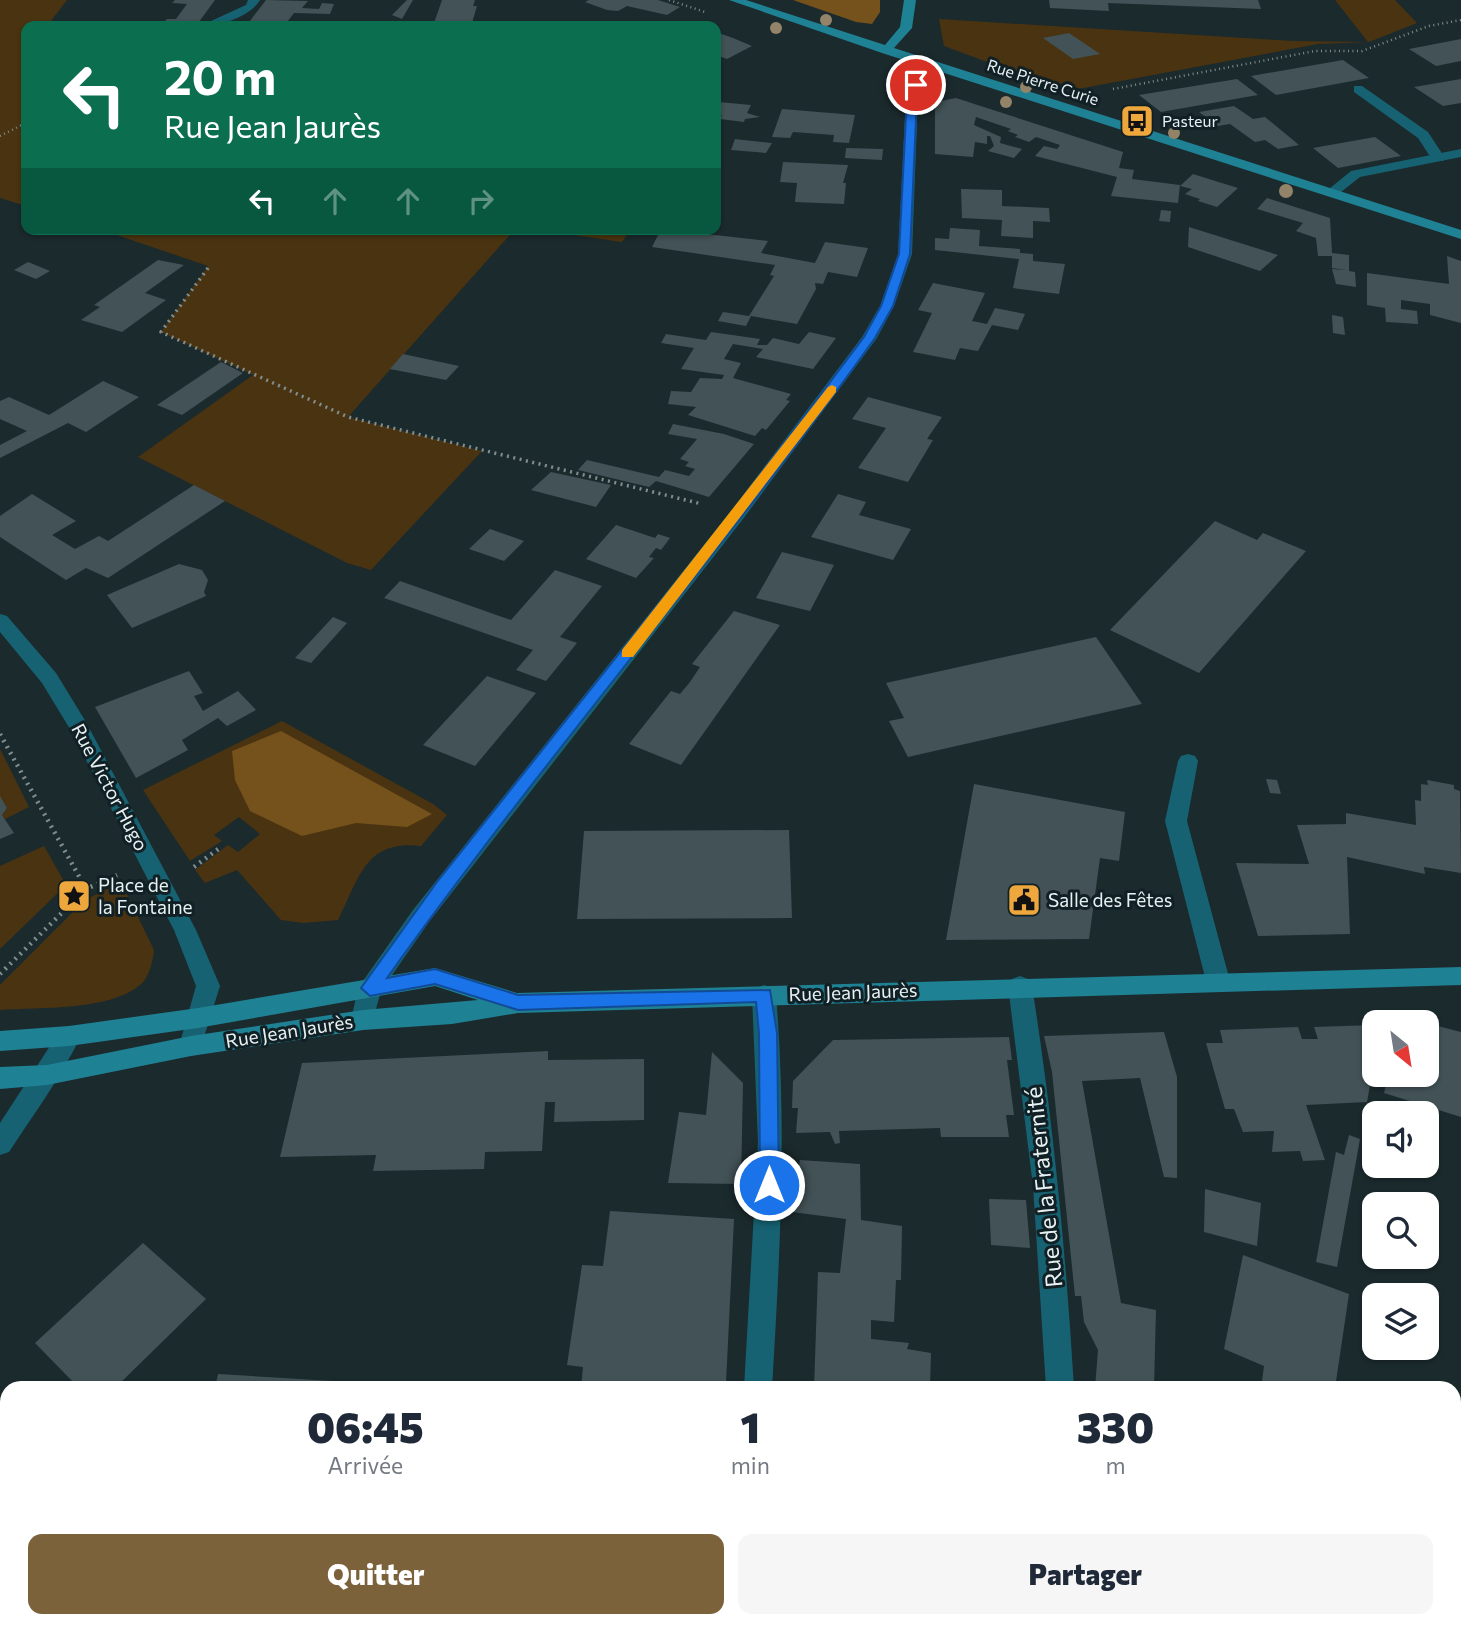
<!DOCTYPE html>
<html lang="fr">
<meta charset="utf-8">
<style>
body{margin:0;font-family:Commissioner,sans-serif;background:#f6f6f7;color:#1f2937;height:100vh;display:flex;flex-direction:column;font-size:26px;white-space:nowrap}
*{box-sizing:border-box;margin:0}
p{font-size:23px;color:#747a83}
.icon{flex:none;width:38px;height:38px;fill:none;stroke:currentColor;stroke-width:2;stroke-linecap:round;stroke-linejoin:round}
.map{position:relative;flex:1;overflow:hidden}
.panel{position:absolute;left:0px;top:1381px;width:1461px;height:247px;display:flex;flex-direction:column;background:#fff;border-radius:21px 21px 0 0;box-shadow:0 2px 5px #0004}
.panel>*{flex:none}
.hud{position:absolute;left:21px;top:21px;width:700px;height:214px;border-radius:14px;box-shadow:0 2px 5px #0004;background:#0b6e4f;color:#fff;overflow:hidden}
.needle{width:46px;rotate:150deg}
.controls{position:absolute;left:1362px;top:1010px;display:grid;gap:14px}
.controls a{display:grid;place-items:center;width:77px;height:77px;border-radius:14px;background:#fff;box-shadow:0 2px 5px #0004;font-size:35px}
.pin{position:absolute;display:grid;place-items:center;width:60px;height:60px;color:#fff;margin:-30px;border:4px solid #fff;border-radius:50%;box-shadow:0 2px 7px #0007}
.me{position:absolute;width:77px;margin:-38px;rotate:0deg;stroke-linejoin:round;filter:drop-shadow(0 0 5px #0008)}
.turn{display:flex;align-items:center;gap:24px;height:147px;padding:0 28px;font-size:32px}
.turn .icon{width:91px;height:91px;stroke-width:2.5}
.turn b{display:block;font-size:49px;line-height:60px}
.lanes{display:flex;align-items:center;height:66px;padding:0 28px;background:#0003;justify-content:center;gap:35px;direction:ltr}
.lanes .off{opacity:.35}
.eta{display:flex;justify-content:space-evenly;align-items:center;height:119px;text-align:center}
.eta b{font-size:42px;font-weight:800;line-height:49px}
.button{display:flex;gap:14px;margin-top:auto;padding:14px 28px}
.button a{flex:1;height:80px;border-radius:14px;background:#7c623a;color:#fff;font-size:28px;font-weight:800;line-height:80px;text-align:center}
.button a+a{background:#f6f6f7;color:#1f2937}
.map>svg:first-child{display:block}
</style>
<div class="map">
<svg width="1461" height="1626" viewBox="0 0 1461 1626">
<rect width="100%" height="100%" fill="#1b2a2d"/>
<g fill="#4a3310">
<path d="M0,0H67L47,26H26V206L0,198Z"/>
<path d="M1335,0H1395L1417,23L1369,42L1318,44L1078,89L998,66L944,46L939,19L1294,41L1368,42Z"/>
<path d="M99,229H515L348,417L482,451L371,570L347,563L138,457L253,375L161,332L208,266Z"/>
<path d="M533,229H631L622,242Z"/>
<path d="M282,721L433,804L447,815L421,846C365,840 360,877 338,920L303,923L281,920L237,870L205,883L195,870L228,845L238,852L260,834L239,817L214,835L222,841L190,861L143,790Z"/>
<path d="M0,749L29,807L5,819L2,815L7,808L0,797Z"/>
<path d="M44,846L66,885L0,949V866Z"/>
<path d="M121,882L154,950C153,961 149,978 140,985C109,1011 40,1007 0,1010V985L85,900Z"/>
</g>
<g fill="#75511b">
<path d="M793,0H880V12L872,24L856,22Z"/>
<path d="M281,731L432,814L407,827L356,823L302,836L250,811L235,780L232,751Z"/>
</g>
<g fill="#425256">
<path d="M175,0H215L196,26H160L167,19H176L187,4L172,3Z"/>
<path d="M266,0L308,1L302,8L319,9L322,3L334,4L330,14L294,13L284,26H246Z"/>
<path d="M407,0H413L402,19L392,15Z"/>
<path d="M442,0H475L473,6H477L472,23H434Z"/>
<path d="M589,0H658L680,7L667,15L627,6L618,11L607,10L585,2Z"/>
<path d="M1049,0H1258L1261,9L1108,3L1109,11L1050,8Z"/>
<path d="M716,32L733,38L752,46L727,59L716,55Z"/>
<path d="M1069,33L1100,54L1073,59L1043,38Z"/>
<path d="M1461,39V61L1436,66L1409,49Z"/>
<path d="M1343,60L1369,78L1276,95L1251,76Z"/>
<path d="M1237,79L1258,95L1161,112L1139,95Z"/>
<path d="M1461,79V103L1443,106L1414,87Z"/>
<path d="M956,98L1123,152L1119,168L1134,170L1132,179L1180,185L1178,203L1111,196L1117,177L1035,156L1044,146L1057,149L1060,145L1036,137L1029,142L1015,137L1018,135L1008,131L1011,129L976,117L974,125L1001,137L1000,143L1022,149L1014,158L988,151L994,146L990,136H987V144L975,142L973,157L935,154V102Z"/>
<path d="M719,102L751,105L747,113L760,117L745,119L744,122L720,119L722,115H716Z"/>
<path d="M1234,106L1253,119L1265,117L1299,145L1278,149L1265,140L1255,142L1230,124L1218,126L1199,112Z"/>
<path d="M782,109L855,115L849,143L833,142L834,135L793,132L790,138L772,137Z"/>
<path d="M1375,137L1401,156L1338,168L1313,148Z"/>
<path d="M735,139L772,143L766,153L731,150Z"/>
<path d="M846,148L883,149L882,160L845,158Z"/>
<path d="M783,162L848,165L843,183H846L844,204L795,202L797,183L780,182Z"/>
<path d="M1193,174L1225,184L1238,188L1217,207L1198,201L1200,199L1185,194L1192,189L1180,186Z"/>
<path d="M961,189L1002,190V206L1049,208L1050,222L1033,221V238L1001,236L1002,220L962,218Z"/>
<path d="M1267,198L1330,218L1332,253L1349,255V271L1355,272L1356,287L1336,284L1332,269L1346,270L1332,268V256H1318L1316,238L1296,231L1303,223L1257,209Z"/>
<path d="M1161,210L1171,211L1170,222L1159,221Z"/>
<path d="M1189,227L1278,255L1260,271L1188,247Z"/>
<path d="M950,228L980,230L979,246L1020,249V253L1033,254V261L1065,264L1059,294L1013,288L1019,259L935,250V238L949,239Z"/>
<path d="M661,229L768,241L761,253L815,263L825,242L868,248L857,277L828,272L823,284L815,283L816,289L797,324L751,316L746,326L718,321L723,312L749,316L774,276L770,275L775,265L652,247Z"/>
<path d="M1447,256L1461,261V323L1430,315V304L1401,300V309L1417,311L1418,324L1386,322L1385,308L1367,305V273L1449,284Z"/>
<path d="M158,260L184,265L145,293L166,300L122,332L81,320L100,307L94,305Z"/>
<path d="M28,262L50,271L36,279L14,270Z"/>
<path d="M933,283L985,293L972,321L987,324L995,308L1025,314L1018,330L992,325L978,351L960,348L955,360L913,352L932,313L918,310Z"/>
<path d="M1332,315L1343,317L1345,335L1333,333Z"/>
<path d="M711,332L760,339L757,345H767L773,338L799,344L809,332L836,338L813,369L756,357L763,349L733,344L724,359L741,363L733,378L791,394L786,400L790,401L766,430L762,428L755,436L688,415L696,407L668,404L671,391L691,392L700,378L722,379L724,375L681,369L694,348L661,343L666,334L706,340Z"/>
<path d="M403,354L459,366L446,380L390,369Z"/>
<path d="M221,362L243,373L182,415L157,405Z"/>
<path d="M103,381L139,397L86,432L68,423L0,458V445L27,431L0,419V401L9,397L49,415Z"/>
<path d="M868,397L942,417L927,439L933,440L908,482L858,468L886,428L852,419Z"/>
<path d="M673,424L724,434L754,444L709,497L656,481L649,487L578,470L587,460L659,477L665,470L689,476L695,469L685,466L689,462L680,459L697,439L668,434Z"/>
<path d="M551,472L611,485L596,507L531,490Z"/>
<path d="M194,485L225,501L108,578L86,568L66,580L0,537V516L32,494L76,521L52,535L75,549L99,536L108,541Z"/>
<path d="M838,494L866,502L859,515L911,529L893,560L811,537Z"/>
<path d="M1215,521L1257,540L1263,533L1306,551L1199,673L1110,630Z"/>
<path d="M616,525L655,538L658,534L670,538L661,550L656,548L649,557L654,558L636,578L586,559Z"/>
<path d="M490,529L524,541L504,561L469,549Z"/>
<path d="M782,552L834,565L810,611L756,598Z"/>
<path d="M179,564L202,570L208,580L204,592L206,596L132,628L107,595Z"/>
<path d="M555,570L602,586L560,637L577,643L546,681L516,670L533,650L384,598L400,581L511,620Z"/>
<path d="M734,611L780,625L681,765L629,744L671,691L680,694L690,682L700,667L692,664Z"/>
<path d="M333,617L347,623L311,663L295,658Z"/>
<path d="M1096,637L1142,704L908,757L889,721L904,718L886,683Z"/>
<path d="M189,671L203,693L194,696L203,711L238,691L256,710L227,726L218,718L182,740L188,750L136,778L95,707Z"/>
<path d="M487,676L536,693L475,766L423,745Z"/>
<path d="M1266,779L1277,780L1281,794L1270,793Z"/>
<path d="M1427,780L1454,785V789L1460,791L1461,873L1424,867L1425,874L1347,857L1350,934L1258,936L1236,863L1309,864L1297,825L1346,824V813L1416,825L1415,800L1421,801V784L1428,785Z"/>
<path d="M974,784L1125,812L1119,861L1100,858L1089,939L946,940Z"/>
<path d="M0,796L7,808L2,815L14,833L0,839Z"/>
<path d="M789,830L792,918L577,919L584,831Z"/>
<path d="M1426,1023L1461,1032V1117L1384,1093L1388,1076L1425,1087L1429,1055L1426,1054Z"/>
<path d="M1374,1025V1063L1367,1102L1306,1105L1325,1160L1303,1161L1300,1151L1272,1152L1274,1131L1243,1132L1234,1109H1225L1206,1043H1223L1220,1030L1298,1027L1302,1039H1318L1314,1027Z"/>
<path d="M1164,1032L1177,1077V1178L1164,1177L1140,1078L1082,1081L1121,1303L1156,1310L1154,1388H1095L1098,1350L1084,1322L1081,1296H1075L1052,1072L1044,1036Z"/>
<path d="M1009,1037L1012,1060H1007L1014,1115H1006L1009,1137H941L940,1128L839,1131L840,1143L835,1144L830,1132L796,1133L798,1108H792L793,1081L833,1040Z"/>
<path d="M548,1051V1060L644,1059V1120L554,1122L555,1102H545L542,1151L485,1152L484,1169L373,1171L376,1155L280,1157L302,1063Z"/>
<path d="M712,1052L743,1083L741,1184L668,1183L679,1112L706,1115Z"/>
<path d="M1349,1135L1360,1139L1337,1267L1316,1262L1336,1152L1344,1155Z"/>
<path d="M800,1160L860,1164L861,1220L902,1226L901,1280H896L894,1322L871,1320V1339L909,1343L907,1349L931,1353L930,1388H814L818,1272L840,1273L846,1219L792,1212L800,1186L795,1185Z"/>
<path d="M1205,1189L1261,1203L1257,1246L1204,1232Z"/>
<path d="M989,1199L1026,1200L1030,1248L991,1245Z"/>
<path d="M610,1211L734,1219L726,1383H723L722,1388H581L583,1367L567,1365L582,1265L603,1266Z"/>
<path d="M143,1243L206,1299L115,1388H79L35,1343Z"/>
<path d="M1243,1255L1349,1294L1335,1388H1261L1264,1366L1224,1349Z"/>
<path d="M218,1374L415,1386V1388H215Z"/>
<path d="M357,1620H466L465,1626H356Z"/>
<path d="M530,1620H611L610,1626H529Z"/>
<path d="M856,1620H924L923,1626H878Z"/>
<path d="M998,1620H1045L1046,1626H998Z"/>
<path d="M1172,1620H1283V1626H1186Z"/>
</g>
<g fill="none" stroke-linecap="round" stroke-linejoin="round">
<g stroke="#818e90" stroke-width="2.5" stroke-dasharray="1 3.5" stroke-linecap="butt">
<path d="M669,0L705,12"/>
<path d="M1113,89L1315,51H1362L1429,26L1461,20"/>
<path d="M0,136L26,123"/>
</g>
<path stroke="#818e90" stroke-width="3.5" stroke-dasharray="2 4.5" stroke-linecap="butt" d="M208,268L161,332L348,417L702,504"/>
<g stroke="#818e90" stroke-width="4.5" stroke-dasharray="2 5" stroke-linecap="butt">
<path d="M0,734L86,889"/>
<path d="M194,867L221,847"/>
<path d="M0,974L86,889L117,875"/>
</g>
<g fill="#166272" fill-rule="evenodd">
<path d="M248,0H260C250,17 219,27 200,26L246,5Z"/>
<path d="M1354,86H1362L1428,132L1445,158L1443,161H1433L1418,138L1354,92Z"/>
<path d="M1188,754L1195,756L1198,761L1187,821L1230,981L1226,988L1218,991L1210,988L1206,981L1165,821L1178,761L1181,756Z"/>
<path d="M1020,976L1028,979L1032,986C1053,1119 1066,1253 1074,1388H1046L1033,1186L1008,986L1012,979Z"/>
<rect x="1058" y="1620" width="30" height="6"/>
</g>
<g fill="#166272" fill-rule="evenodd">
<path d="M934,64L944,67L922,87L918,96L912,254L894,306L877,338L743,519L429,922L381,991L371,1027L363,1030L355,1027L351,1020L358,988L413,910L731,511L862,337L880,306L898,254L906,96L912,82Z"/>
<path d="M1461,149V157L1360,177L1336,196L1324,193L1351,171Z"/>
<path d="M0,614L7,616L56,673L86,722L196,930L220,986L199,1053L191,1056L183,1053L179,1046L196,986L174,930L70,729L42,683L0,632Z"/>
<path d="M764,985L772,988L776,995C787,1126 780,1256 772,1388H744L758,1142L752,995L756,988Z"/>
<path d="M69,1026L77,1029L81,1036C61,1077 34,1114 9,1152L0,1155V1123L61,1029Z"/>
<path d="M728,1620H758L757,1626H727Z"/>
</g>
<g fill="#1f8194" fill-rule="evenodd">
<path d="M729,0H746L885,45L900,27L904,0H916L912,28L894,48L1461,230V239L882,53Z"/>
<path d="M1461,967V985L518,1013L452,1024L363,1030L191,1056L47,1085L0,1089V1067L47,1065L191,1036L363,1010L478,1000L435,986L198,1028L69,1046L0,1051V1031L69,1026L198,1008L435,968L517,993Z"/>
</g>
</g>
<g fill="#938469">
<circle cx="826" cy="20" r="6"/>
<circle cx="776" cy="28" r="6"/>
<circle cx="1026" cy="87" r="6"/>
<circle cx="1006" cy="102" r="6"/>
<circle cx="1174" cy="133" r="6"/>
<circle cx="1286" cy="191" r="7"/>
</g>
<path fill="#1a73e8" stroke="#114b97" stroke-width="2" d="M913,83L921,85L917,96L910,254L893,306L875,338C719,556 543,760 387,978L435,969L518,995L770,990L777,1033L779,1185L776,1191L769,1194L762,1191L760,1185L759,1033L756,1002L518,1010L435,984L370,996L361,988L437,882L732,512L864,337L881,306L899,254L907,96Z"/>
<path fill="#f59e0b" d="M832,385L836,387V392L633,657H622V650L828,387Z"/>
<defs>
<symbol id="bus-square" viewBox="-11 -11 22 22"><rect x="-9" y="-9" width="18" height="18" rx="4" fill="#eea73d" stroke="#112024"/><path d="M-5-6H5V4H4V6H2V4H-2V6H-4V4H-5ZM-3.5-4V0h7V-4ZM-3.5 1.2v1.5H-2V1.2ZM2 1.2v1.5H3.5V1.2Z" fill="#111"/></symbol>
<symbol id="sight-square" viewBox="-11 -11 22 22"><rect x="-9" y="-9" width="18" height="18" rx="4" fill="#eea73d" stroke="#112024"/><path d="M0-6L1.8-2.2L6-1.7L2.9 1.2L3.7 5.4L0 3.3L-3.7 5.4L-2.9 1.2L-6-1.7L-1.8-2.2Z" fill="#111"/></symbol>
<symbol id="civic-square" viewBox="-11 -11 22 22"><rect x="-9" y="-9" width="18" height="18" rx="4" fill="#eea73d" stroke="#112024"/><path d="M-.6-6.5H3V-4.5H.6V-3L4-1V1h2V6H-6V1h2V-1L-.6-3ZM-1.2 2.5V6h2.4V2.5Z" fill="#111"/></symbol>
</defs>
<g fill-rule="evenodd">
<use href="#bus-square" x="1118" y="102" width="38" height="38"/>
<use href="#sight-square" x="55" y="877" width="38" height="38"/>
<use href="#civic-square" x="1005" y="881" width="38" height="38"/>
</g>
<g text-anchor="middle" stroke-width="6" stroke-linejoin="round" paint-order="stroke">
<g font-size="16" fill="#e7f1f3" stroke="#112024">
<text transform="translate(1043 82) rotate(18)" y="6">Rue Pierre Curie</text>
</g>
<g font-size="16" fill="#e7f1f3" stroke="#112024" text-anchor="start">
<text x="1162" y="127">Pasteur</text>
</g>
<g font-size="19" fill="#e7f1f3" stroke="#112024">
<text transform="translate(110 787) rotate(62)" y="7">Rue Victor Hugo</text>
<text transform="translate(853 992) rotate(-2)" y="7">Rue Jean Jaurès</text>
<text transform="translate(289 1031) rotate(-9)" y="7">Rue Jean Jaurès</text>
</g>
<g font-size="19" fill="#e7f1f3" stroke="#112024" text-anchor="start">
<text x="98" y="892">Place de<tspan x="98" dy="22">la Fontaine</tspan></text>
<text x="1048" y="907">Salle des Fêtes</text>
</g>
<g font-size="23" fill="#e7f1f3" stroke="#112024">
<text transform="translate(1044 1187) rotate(-96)" y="8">Rue de la Fraternité</text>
</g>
</g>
</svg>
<div class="controls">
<a><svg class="needle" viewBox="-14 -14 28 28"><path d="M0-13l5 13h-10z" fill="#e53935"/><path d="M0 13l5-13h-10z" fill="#747a83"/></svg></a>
<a><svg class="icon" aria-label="sound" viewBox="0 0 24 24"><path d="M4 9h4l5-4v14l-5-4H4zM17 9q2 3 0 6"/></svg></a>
<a><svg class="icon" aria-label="search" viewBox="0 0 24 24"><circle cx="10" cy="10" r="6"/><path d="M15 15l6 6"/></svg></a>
<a><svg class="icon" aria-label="layers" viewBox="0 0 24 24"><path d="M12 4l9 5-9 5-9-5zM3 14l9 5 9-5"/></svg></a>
</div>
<div class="pin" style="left:916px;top:85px;background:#d93025"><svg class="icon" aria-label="arrive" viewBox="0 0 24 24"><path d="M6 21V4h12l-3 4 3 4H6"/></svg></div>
<svg class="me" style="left:769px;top:1185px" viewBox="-20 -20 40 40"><circle r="17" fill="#1a73e8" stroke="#fff" stroke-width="3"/><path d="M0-11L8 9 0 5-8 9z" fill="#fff"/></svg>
<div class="hud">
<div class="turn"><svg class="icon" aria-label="left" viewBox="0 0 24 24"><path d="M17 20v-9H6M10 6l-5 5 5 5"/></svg><div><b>20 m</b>Rue Jean Jaurès</div></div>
<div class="lanes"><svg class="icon" aria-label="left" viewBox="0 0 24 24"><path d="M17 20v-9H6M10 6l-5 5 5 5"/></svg><svg class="icon off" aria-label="ahead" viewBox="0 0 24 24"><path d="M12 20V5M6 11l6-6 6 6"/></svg><svg class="icon off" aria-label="ahead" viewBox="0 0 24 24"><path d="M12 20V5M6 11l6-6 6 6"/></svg><svg class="icon off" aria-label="right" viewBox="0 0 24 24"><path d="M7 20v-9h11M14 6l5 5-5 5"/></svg></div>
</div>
<section class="panel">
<div class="eta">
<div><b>06:45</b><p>Arrivée</p></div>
<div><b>1</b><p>min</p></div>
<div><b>330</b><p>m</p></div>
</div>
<div class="button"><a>Quitter</a><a>Partager</a></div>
</section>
</div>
